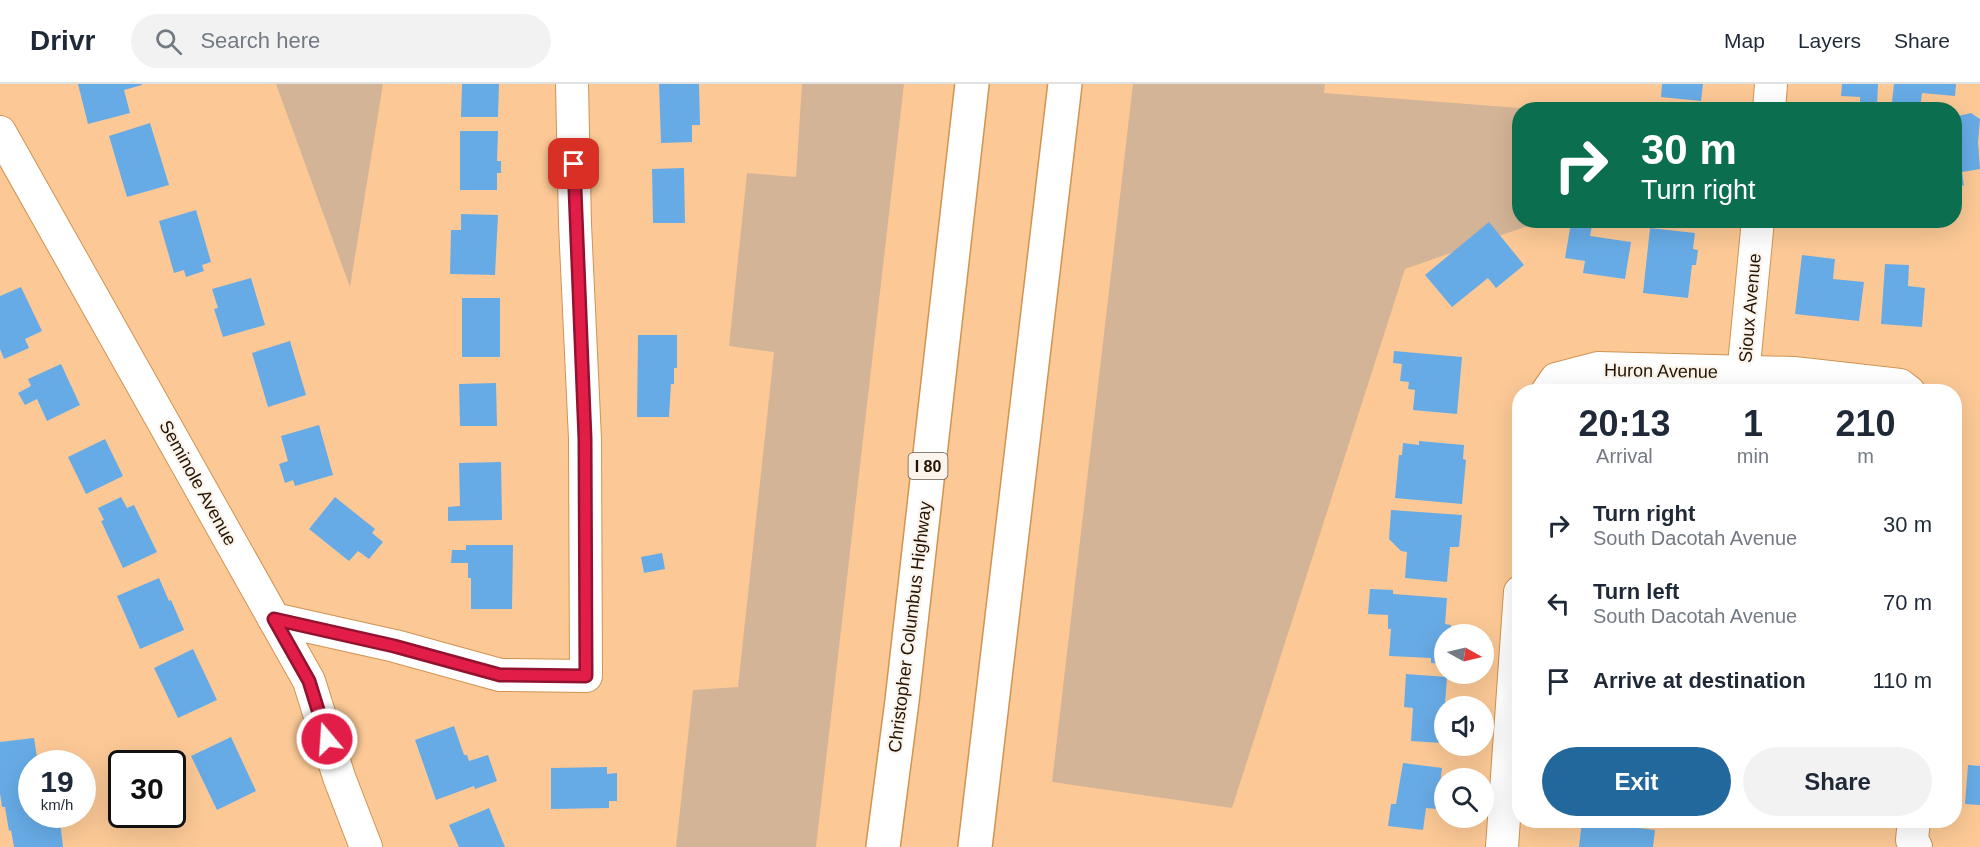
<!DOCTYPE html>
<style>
body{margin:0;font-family:Helvetica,sans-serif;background:#f2f2f3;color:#1f2937;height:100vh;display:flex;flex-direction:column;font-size:22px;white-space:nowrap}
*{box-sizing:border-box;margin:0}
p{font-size:20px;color:#747a83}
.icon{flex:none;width:33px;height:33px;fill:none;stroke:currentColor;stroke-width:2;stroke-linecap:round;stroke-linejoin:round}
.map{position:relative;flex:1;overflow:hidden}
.panel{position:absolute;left:1512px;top:300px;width:450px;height:444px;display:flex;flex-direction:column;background:#fff;border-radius:24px;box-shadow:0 6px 24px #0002}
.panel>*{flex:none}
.banner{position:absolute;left:1512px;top:18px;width:450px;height:126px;border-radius:24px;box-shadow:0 6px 24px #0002;background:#0b6e4f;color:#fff;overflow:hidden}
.needle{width:39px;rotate:98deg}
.tools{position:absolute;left:1434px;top:540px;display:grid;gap:12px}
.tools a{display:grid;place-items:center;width:60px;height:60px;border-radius:50%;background:#fff;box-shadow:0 6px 24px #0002;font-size:30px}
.speed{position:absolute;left:18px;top:666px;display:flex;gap:12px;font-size:30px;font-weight:700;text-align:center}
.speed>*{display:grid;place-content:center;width:78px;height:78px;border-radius:50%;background:#fff;box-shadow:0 6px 24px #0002;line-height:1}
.speed small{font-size:15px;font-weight:400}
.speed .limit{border:3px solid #111;border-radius:9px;background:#fff;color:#111}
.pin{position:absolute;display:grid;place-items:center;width:51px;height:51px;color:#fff;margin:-26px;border-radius:12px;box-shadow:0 3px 9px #0006}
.me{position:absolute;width:66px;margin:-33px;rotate:342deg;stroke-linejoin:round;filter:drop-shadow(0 0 4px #0008)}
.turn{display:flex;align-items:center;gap:21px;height:126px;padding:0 30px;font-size:27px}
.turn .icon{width:78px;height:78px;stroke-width:2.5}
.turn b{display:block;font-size:42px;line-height:51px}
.eta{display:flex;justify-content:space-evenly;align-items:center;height:102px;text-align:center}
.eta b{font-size:36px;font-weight:600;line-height:42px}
.button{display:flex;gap:12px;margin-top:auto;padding:12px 30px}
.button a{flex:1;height:69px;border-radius:36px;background:#23689c;color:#fff;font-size:24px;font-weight:600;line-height:69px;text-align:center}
.button a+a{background:#f2f2f3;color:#1f2937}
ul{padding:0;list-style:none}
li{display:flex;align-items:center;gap:18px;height:78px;padding:0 30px}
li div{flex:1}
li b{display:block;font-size:22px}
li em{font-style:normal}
header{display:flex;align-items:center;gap:36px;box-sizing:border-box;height:84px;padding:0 30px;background:#fff;border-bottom:2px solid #e0e1e3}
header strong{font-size:28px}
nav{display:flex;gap:33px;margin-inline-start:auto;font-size:21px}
.search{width:420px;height:54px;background:#f2f2f3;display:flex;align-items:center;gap:15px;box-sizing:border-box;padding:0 21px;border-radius:33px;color:#747a83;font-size:22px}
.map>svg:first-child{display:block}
</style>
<header>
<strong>Drivr</strong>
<div class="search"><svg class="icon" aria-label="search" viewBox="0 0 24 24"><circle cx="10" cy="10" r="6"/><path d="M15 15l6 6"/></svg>Search here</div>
<nav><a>Map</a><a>Layers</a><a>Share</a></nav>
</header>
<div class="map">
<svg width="1980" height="763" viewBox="0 0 1980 763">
<rect width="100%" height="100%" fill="#fcc996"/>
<g fill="#d4b496">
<path d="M276,0H383L350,203Z"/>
<path d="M802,0H904L816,763H676L693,606L738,603L774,268L729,262L747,89L796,93Z"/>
<path d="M1133,0H1325L1324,9L1532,25L1520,26V136L1542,137L1405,185L1232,724L1052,698Z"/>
</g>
<g fill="#67abe6">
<path d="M78,0H142V1L124,6L130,29L88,40Z"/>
<path d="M462,0H499L498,33H461Z"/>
<path d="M659,0H699L700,41H692V58L661,59Z"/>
<path d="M1662,0H1703L1701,17L1661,13Z"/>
<path d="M1842,0H1878L1877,22L1860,21V13L1841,12Z"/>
<path d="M1894,0H1956L1955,12L1922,9L1920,26H1891Z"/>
<path d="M1971,29L1980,35L1978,58L1980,85L1962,88L1964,102L1954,97V33Z"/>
<path d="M150,39L169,101L127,113L109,52Z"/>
<path d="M460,47H498L497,77H501V89H497V106H460Z"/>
<path d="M684,84L685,139H653L652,85Z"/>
<path d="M196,126L211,178L202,181L204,187L186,193L184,186L174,189L159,137Z"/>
<path d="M461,130L498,131L495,191L450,190L451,146H461Z"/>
<path d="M1489,138L1524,181L1496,204L1488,194L1452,223L1425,191Z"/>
<path d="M1571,139L1592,142L1590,152L1631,158L1625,195L1583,189L1585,177L1565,174Z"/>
<path d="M1650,144L1695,149L1693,165L1698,166L1696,181H1692L1688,214L1643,209Z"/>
<path d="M1802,171L1835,175L1833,195L1864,198L1859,237L1795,230Z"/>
<path d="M1885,180L1909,181L1908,202L1925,204L1922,243L1881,240Z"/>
<path d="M251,194L265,241L223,253L214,225L218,224L212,205Z"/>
<path d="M21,203L42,247L25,255L29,264L4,275L0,265V212Z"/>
<rect x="462" y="214" width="38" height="59"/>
<path d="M638,251H677V284H674V300H671L669,333H637Z"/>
<path d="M290,257L306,311L268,323L252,269Z"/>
<path d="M1394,267L1462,273L1457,330L1413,326L1415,306L1408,305L1409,298L1400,297L1402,280L1393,279Z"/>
<path d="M61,280L80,321L47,337L37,315L25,321L18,309L31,302L28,295Z"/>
<path d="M496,299L497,342H460L459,300Z"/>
<path d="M319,341L333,391L295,402L293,396L285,399L279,380L288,377L281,352Z"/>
<path d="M105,355L123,392L86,410L68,373Z"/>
<path d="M1419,357L1464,361L1463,375L1466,376L1462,420L1395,414L1399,371H1402L1403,359L1419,361Z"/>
<path d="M501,378L502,436L448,437V423L460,422L459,379Z"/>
<path d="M121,413L127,424L134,421L157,468L123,484L101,437L104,436L98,424Z"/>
<path d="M335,413L375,445L372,449L383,458L369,475L358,467L349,477L309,445Z"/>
<path d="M1391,426L1462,431L1459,463H1450L1447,498L1405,494L1407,468L1401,467L1389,455Z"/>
<path d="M466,461H513L512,525H471V494H468V479H451L452,466H466Z"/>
<path d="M662,469L665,485L644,489L641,473Z"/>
<path d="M159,494L169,517L171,516L184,546L140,565L117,512Z"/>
<path d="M1370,505L1393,506V510L1447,514L1445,540L1451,541L1450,550H1444V580L1431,579V574L1389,572L1391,545H1388V531L1368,530Z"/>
<path d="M193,565L217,616L178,634L154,584Z"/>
<path d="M1406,590L1447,593L1442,659L1411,657L1413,624L1404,623Z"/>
<path d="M454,642L464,671H467L469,677L488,671L497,697L475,705L474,702L436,716L415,656Z"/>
<path d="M231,653L256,707L217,726L191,672Z"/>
<path d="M34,654L38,680H32V730H45L46,739L60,737L63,763H14L11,746L9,747L5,723H2L0,709V658Z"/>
<path d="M1403,679L1442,684L1437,725L1426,724L1423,746L1388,742L1391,720H1396Z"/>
<path d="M1968,681L1980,682V721L1965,720Z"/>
<path d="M607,683V690L617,689V717H609V724L551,725V684Z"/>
<path d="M489,724L505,763H459L449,741Z"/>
<path d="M1582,737L1655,746L1653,763H1579Z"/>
</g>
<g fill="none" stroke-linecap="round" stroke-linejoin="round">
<defs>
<g id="minor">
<path d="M1769,26L1771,0"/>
<path d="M0,48L309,597L339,693L366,763"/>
<path d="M1745,288L1744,281L1758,136"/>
<path d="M1547,308L1556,295L1598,284L1794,289L1900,301L1909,308"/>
<path d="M274,535L395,562L500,591L586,592L585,355L575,140L572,0"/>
<path d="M1914,736L1912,756L1916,763"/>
<path d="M1502,763L1520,508"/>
</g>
<g id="motorway">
<path d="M883,763L902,617L972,0"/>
<path d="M975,763L1065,0"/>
</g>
</defs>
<use href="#minor" stroke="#d09352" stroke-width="34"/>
<use href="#motorway" stroke="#d09352" stroke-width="36"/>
<use href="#minor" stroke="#fff" stroke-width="32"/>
<use href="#motorway" stroke="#fff" stroke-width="33"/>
</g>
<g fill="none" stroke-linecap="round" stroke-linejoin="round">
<defs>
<path id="route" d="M327,655L309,597L274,535L394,562L500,591L586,592L585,355L574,80"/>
</defs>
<use href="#route" stroke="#92132f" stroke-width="15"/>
<use href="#route" stroke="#e11d48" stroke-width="10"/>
</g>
<g text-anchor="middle" stroke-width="4.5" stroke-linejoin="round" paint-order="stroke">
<rect fill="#faf4ed" stroke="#665748" stroke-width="1.5" x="908.5" y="369" width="39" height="26" rx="4.5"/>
<g font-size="16" font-weight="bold" fill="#261402">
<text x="928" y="388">I 80</text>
</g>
<g font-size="18" fill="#261402" stroke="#faf4ed">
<text transform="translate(1750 224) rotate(-85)" y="6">Sioux Avenue</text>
<text transform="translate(1661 287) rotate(1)" y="6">Huron Avenue</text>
<text transform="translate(198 399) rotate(61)" y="6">Seminole Avenue</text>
<text transform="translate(910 543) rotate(-83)" y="6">Christopher Columbus Highway</text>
</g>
</g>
</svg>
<div class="tools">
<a><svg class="needle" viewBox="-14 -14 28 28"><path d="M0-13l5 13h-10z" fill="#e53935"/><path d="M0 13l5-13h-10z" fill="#747a83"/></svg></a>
<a><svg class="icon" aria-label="sound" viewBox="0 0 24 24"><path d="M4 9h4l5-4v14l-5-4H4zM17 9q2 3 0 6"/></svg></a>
<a><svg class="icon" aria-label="search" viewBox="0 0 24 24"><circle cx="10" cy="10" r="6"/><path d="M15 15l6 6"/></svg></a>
</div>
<div class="speed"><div>19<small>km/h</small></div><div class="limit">30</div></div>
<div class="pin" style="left:574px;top:80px;background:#d93025"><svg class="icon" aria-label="arrive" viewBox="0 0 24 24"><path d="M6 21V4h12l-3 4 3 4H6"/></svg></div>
<svg class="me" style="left:327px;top:655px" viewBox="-20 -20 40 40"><circle r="17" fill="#e11d48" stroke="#fff" stroke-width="3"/><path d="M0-11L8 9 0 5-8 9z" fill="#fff"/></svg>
<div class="banner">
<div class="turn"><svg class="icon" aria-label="right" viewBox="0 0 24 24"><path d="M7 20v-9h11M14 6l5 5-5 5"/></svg><div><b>30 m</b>Turn right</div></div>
</div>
<section class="panel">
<div class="eta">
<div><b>20:13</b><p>Arrival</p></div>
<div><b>1</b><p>min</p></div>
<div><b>210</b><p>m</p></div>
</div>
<ul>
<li><svg class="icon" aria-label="right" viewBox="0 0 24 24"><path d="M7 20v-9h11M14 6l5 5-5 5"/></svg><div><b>Turn right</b><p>South Dacotah Avenue</p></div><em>30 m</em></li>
<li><svg class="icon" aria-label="left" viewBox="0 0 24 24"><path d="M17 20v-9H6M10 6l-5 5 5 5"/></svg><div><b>Turn left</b><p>South Dacotah Avenue</p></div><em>70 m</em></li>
<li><svg class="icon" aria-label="arrive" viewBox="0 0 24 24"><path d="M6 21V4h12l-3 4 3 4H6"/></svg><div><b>Arrive at destination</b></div><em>110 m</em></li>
</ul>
<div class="button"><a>Exit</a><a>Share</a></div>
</section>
</div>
